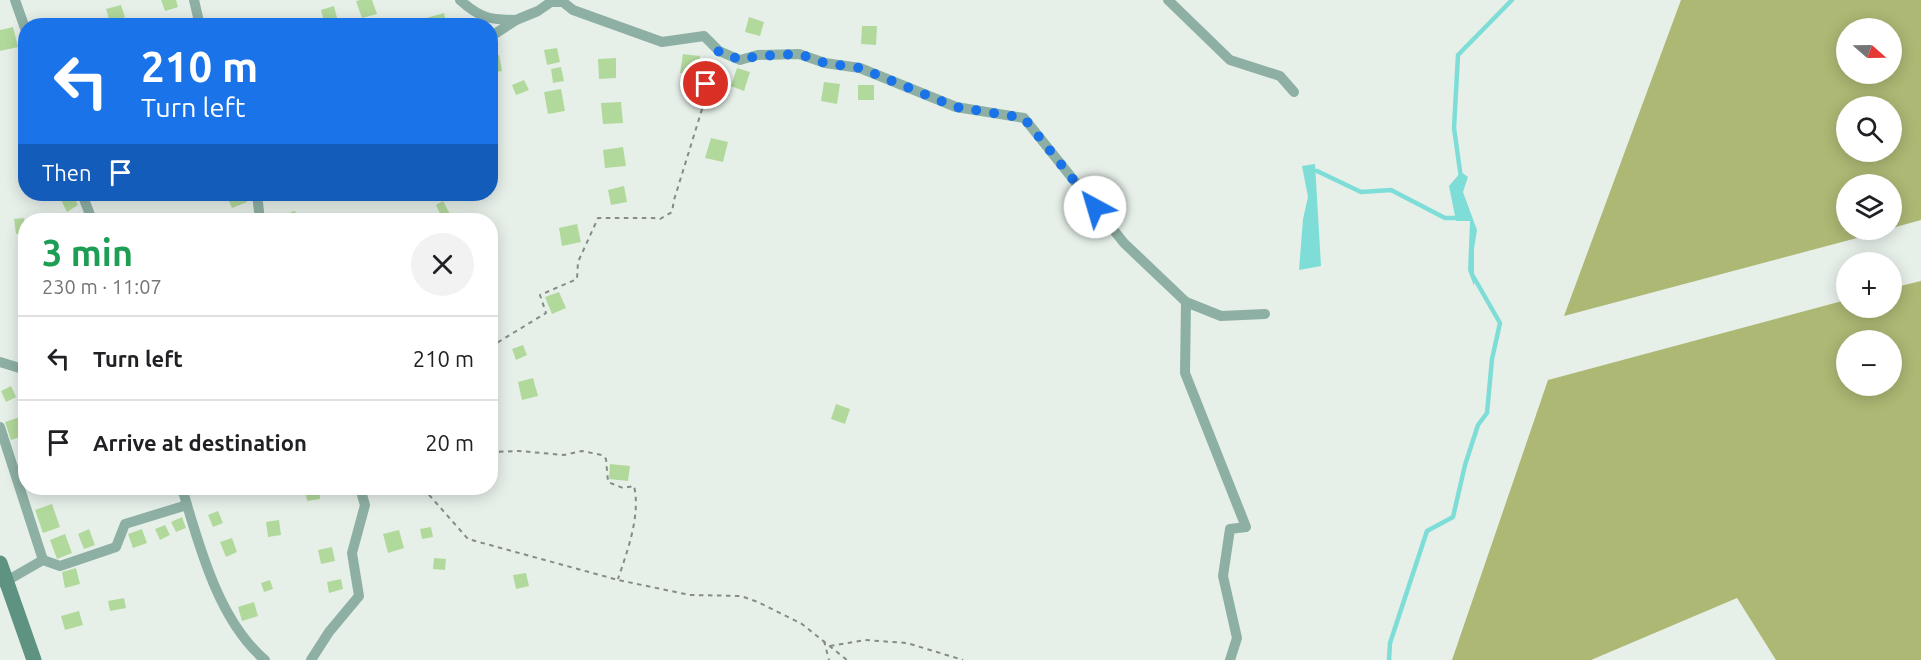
<!DOCTYPE html>
<meta charset="utf-8">
<style>
body{margin:0;font-family:Ubuntu,sans-serif;background:#f2f2f2;color:#202124;height:100vh;display:flex;flex-direction:column;font-size:22px;white-space:nowrap}
*{box-sizing:border-box;margin:0}
p{font-size:20px;color:#757577}
.icon{flex:none;width:33px;height:33px;fill:none;stroke:currentColor;stroke-width:2;stroke-linecap:round;stroke-linejoin:round}
.map{position:relative;flex:1;overflow:hidden}
.panel{position:absolute;left:18px;top:213px;width:480px;height:282px;display:flex;flex-direction:column;background:#fff;border-radius:24px;box-shadow:0 3px 15px #0003}
.panel>*{flex:none}
.top-card{position:absolute;left:18px;top:18px;width:480px;height:183px;border-radius:24px;box-shadow:0 3px 15px #0003;background:#1a73e8;color:#fff;overflow:hidden}
.needle{width:39px;rotate:110deg}
.buttons{position:absolute;left:1836px;top:18px;display:grid;gap:12px}
.buttons a{display:grid;place-items:center;width:66px;height:66px;border-radius:50%;background:#fff;box-shadow:0 3px 15px #0003;font-size:30px}
.pin{position:absolute;display:grid;place-items:center;width:51px;height:51px;color:#fff;margin:-26px;border:3px solid #fff;border-radius:50%;box-shadow:0 2px 6px #0007}
.me{position:absolute;width:66px;margin:-33px;rotate:321deg;stroke-linejoin:round;filter:drop-shadow(0 0 4px #0008)}
.turn{display:flex;align-items:center;gap:21px;height:126px;padding:0 24px;font-size:27px}
.turn .icon{width:78px;height:78px;stroke-width:2.5}
.turn b{display:block;font-size:42px;line-height:51px}
.then{display:flex;align-items:center;height:57px;padding:0 24px;background:#0003;gap:12px;font-size:22px}
.round{display:grid;place-items:center;flex:none;width:63px;height:63px;border-radius:32px;background:#f2f2f2}
.overview{display:flex;align-items:center;justify-content:space-between;height:102px;padding:0 24px}
h1{font-size:36px;font-weight:700;line-height:45px;color:#1e9e55}
ul{padding:0;list-style:none}
li{display:flex;align-items:center;gap:18px;height:84px;padding:0 24px;border-top:2px solid #e0e0e0}
li div{flex:1}
li b{display:block;font-size:22px}
li em{font-style:normal}
.map>svg:first-child{display:block}
</style>
<div class="map">
<svg width="1921" height="660" viewBox="0 0 1921 660">
<rect width="100%" height="100%" fill="#e6f0e9"/>
<g fill="#adb874" fill-rule="evenodd">
<path d="M1681,0H1921V220L1892,228V184H1846V230H1887L1564,316ZM1846,28H1892V74H1846ZM1846,106H1892V152H1846Z"/>
<path d="M1921,281V660H1776L1737,598L1591,660H1452L1548,380L1846,300V308H1892V288ZM1846,340H1892V386H1846Z"/>
</g>
<g fill="#7eddd7">
<path d="M1315,164L1321,266L1299,270L1303,219L1308,197L1302,166Z"/>
<path d="M1461,172L1468,177L1463,192L1477,230L1474,249V286L1468,270L1470,221H1456L1449,186Z"/>
</g>
<g fill="none" stroke-linecap="round" stroke-linejoin="round">
<g stroke="#7eddd7" stroke-width="4.5">
<path d="M1317,171L1361,192L1391,190L1445,218H1459"/>
<path d="M1461,178L1454,128L1458,55L1512,0"/>
<path d="M1389,660L1390,643L1427,531L1453,517L1465,465L1478,425L1487,413L1492,359L1500,323L1473,276"/>
</g>
</g>
<g fill="#b2d99c">
<path d="M161,0H176L178,7L165,11Z"/>
<path d="M360,0H372L377,14L362,18L356,1Z"/>
<path d="M121,5L125,17L110,22L106,9Z"/>
<path d="M334,6L338,22L325,26L321,10Z"/>
<path d="M444,13L447,26H428L426,18Z"/>
<path d="M749,17L764,22L760,36L745,32Z"/>
<path d="M862,26H877L876,45L861,44Z"/>
<path d="M13,27L18,47L0,51V30Z"/>
<path d="M557,48L560,62L547,65L544,50Z"/>
<path d="M683,54L700,56L697,75L680,73Z"/>
<path d="M499,55L502,71L490,73V56Z"/>
<path d="M616,58V78L599,79L598,59Z"/>
<path d="M561,67L564,81L553,83L551,69Z"/>
<path d="M737,68L750,72L744,91L731,86Z"/>
<path d="M524,80L529,90L516,95L512,85Z"/>
<path d="M824,82L840,84L837,104L821,101Z"/>
<rect x="858" y="85" width="16" height="15"/>
<path d="M561,89L565,111L548,114L544,92Z"/>
<path d="M621,102L623,123L603,124L601,103Z"/>
<path d="M711,138L728,142L723,162L705,158Z"/>
<path d="M623,147L626,166L605,168L603,150Z"/>
<path d="M624,186L627,202L611,205L608,190Z"/>
<path d="M67,194H72L78,205L67,212L60,198Z"/>
<path d="M226,194H243L247,202L232,208Z"/>
<path d="M443,201L453,220H443L436,205Z"/>
<path d="M295,211L298,220H282L280,216Z"/>
<path d="M24,218L26,233L16,234L14,219Z"/>
<path d="M577,224L581,242L562,246L559,228Z"/>
<path d="M559,292L566,308L552,314L545,297Z"/>
<path d="M523,345L527,355L516,360L512,349Z"/>
<path d="M533,378L538,396L522,400L518,382Z"/>
<path d="M11,386L16,397L6,402L1,391Z"/>
<path d="M836,404L850,409L845,424L831,419Z"/>
<path d="M23,416L26,435L11,440L5,422Z"/>
<path d="M610,464L630,466L628,481L609,479Z"/>
<path d="M305,488H319L320,499L307,501Z"/>
<path d="M52,504L60,527L43,533L35,510Z"/>
<path d="M218,511L223,523L213,527L208,515Z"/>
<path d="M182,517L186,528L176,532L171,522Z"/>
<path d="M279,520L281,535L268,537L266,522Z"/>
<path d="M165,525L170,535L160,540L155,529Z"/>
<path d="M431,527L433,537L422,539L420,529Z"/>
<path d="M89,529L95,545L84,549L78,534Z"/>
<path d="M142,529L147,543L133,548L128,534Z"/>
<path d="M399,530L404,548L388,553L383,534Z"/>
<path d="M65,534L72,553L57,559L50,540Z"/>
<path d="M232,538L237,552L226,557L220,542Z"/>
<path d="M332,547L335,561L321,564L318,550Z"/>
<path d="M434,558L446,559L445,570L433,569Z"/>
<path d="M76,568L80,584L65,588L62,572Z"/>
<path d="M526,573L529,586L516,589L513,575Z"/>
<path d="M341,579L343,589L329,593L327,582Z"/>
<path d="M270,580L273,589L264,592L261,583Z"/>
<path d="M124,598L126,608L110,611L108,601Z"/>
<path d="M254,602L258,616L242,621L238,607Z"/>
<path d="M79,611L83,625L65,630L61,616Z"/>
</g>
<g fill="none" stroke-linecap="round" stroke-linejoin="round">
<g stroke="#858c87" stroke-width="2" stroke-dasharray="4.5 4.5" stroke-linecap="butt">
<path d="M490,347L546,313L540,295L577,279L578,262L598,218H653L660,219L672,212L674,200L703,106L707,69L712,61"/>
<path d="M490,442L493,452"/>
<path d="M490,452L519,451L564,455L582,451L602,455L606,459L608,482L623,488L634,486C641,515 627,552 618,579"/>
<path d="M423,488L468,539L618,580L690,595L741,596L758,602L802,624L847,660"/>
<path d="M824,641L829,660"/>
<path d="M830,646L865,640L907,643L963,660"/>
</g>
<g stroke="#8eb0a4" stroke-width="10">
<path d="M15,0L26,31"/>
<path d="M194,0L200,26"/>
<path d="M460,0C480,18 490,20 516,20"/>
<path d="M1168,0L1230,60L1280,76L1294,92"/>
<path d="M490,37L516,20L538,11L551,2H563L573,10L662,42L704,36L719,51L740,60L758,55L799,54L825,63L860,68L956,107L1024,118L1124,243L1186,302L1185,373L1246,527L1230,529L1223,576L1237,638L1230,660"/>
<path d="M82,194L92,220"/>
<path d="M257,194L260,220"/>
<path d="M1186,302L1221,316L1265,314"/>
<path d="M0,362L26,370"/>
<path d="M0,427L43,560"/>
<path d="M182,488C199,545 218,620 265,660"/>
<path d="M3,583L43,560L60,566L116,547L125,524L187,505"/>
<path d="M311,660L329,632L359,596L352,553L365,505L360,488"/>
</g>
<path stroke="#5e9281" stroke-width="15" d="M0,563L34,660"/>
</g>
<g fill="none" stroke-linecap="round" stroke-linejoin="round">
<path stroke="#1a73e8" stroke-width="10" stroke-dasharray="0 18" d="M706,84L707,69L719,51L740,60L758,56L799,54L825,63L860,68L956,107L1024,118L1095,207"/>
</g>
</svg>
<div class="buttons">
<a><svg class="needle" viewBox="-14 -14 28 28"><path d="M0-13l5 13h-10z" fill="#e53935"/><path d="M0 13l5-13h-10z" fill="#757577"/></svg></a>
<a><svg class="icon" aria-label="search" viewBox="0 0 24 24"><circle cx="10" cy="10" r="6"/><path d="M15 15l6 6"/></svg></a>
<a><svg class="icon" aria-label="layers" viewBox="0 0 24 24"><path d="M12 4l9 5-9 5-9-5zM3 14l9 5 9-5"/></svg></a>
<a>+</a>
<a>−</a>
</div>
<div class="pin" style="left:706px;top:84px;background:#d93025"><svg class="icon" aria-label="arrive" viewBox="0 0 24 24"><path d="M6 21V4h12l-3 4 3 4H6"/></svg></div>
<svg class="me" style="left:1095px;top:207px" viewBox="-20 -20 40 40"><circle r="19" fill="#fff"/><path d="M0-13L10 11 0 6-10 11z" fill="#1a73e8"/></svg>
<div class="top-card">
<div class="turn"><svg class="icon" aria-label="left" viewBox="0 0 24 24"><path d="M17 20v-9H6M10 6l-5 5 5 5"/></svg><div><b>210 m</b>Turn left</div></div>
<div class="then">Then<svg class="icon" aria-label="arrive" viewBox="0 0 24 24"><path d="M6 21V4h12l-3 4 3 4H6"/></svg></div>
</div>
<section class="panel">
<div class="overview"><div><h1>3 min</h1><p>230 m · 11:07</p></div><a class="round"><svg class="icon" aria-label="close" viewBox="0 0 24 24"><path d="M6 6l12 12M18 6L6 18"/></svg></a></div>
<ul>
<li><svg class="icon" aria-label="left" viewBox="0 0 24 24"><path d="M17 20v-9H6M10 6l-5 5 5 5"/></svg><div><b>Turn left</b></div><em>210 m</em></li>
<li><svg class="icon" aria-label="arrive" viewBox="0 0 24 24"><path d="M6 21V4h12l-3 4 3 4H6"/></svg><div><b>Arrive at destination</b></div><em>20 m</em></li>
</ul>
</section>
</div>
